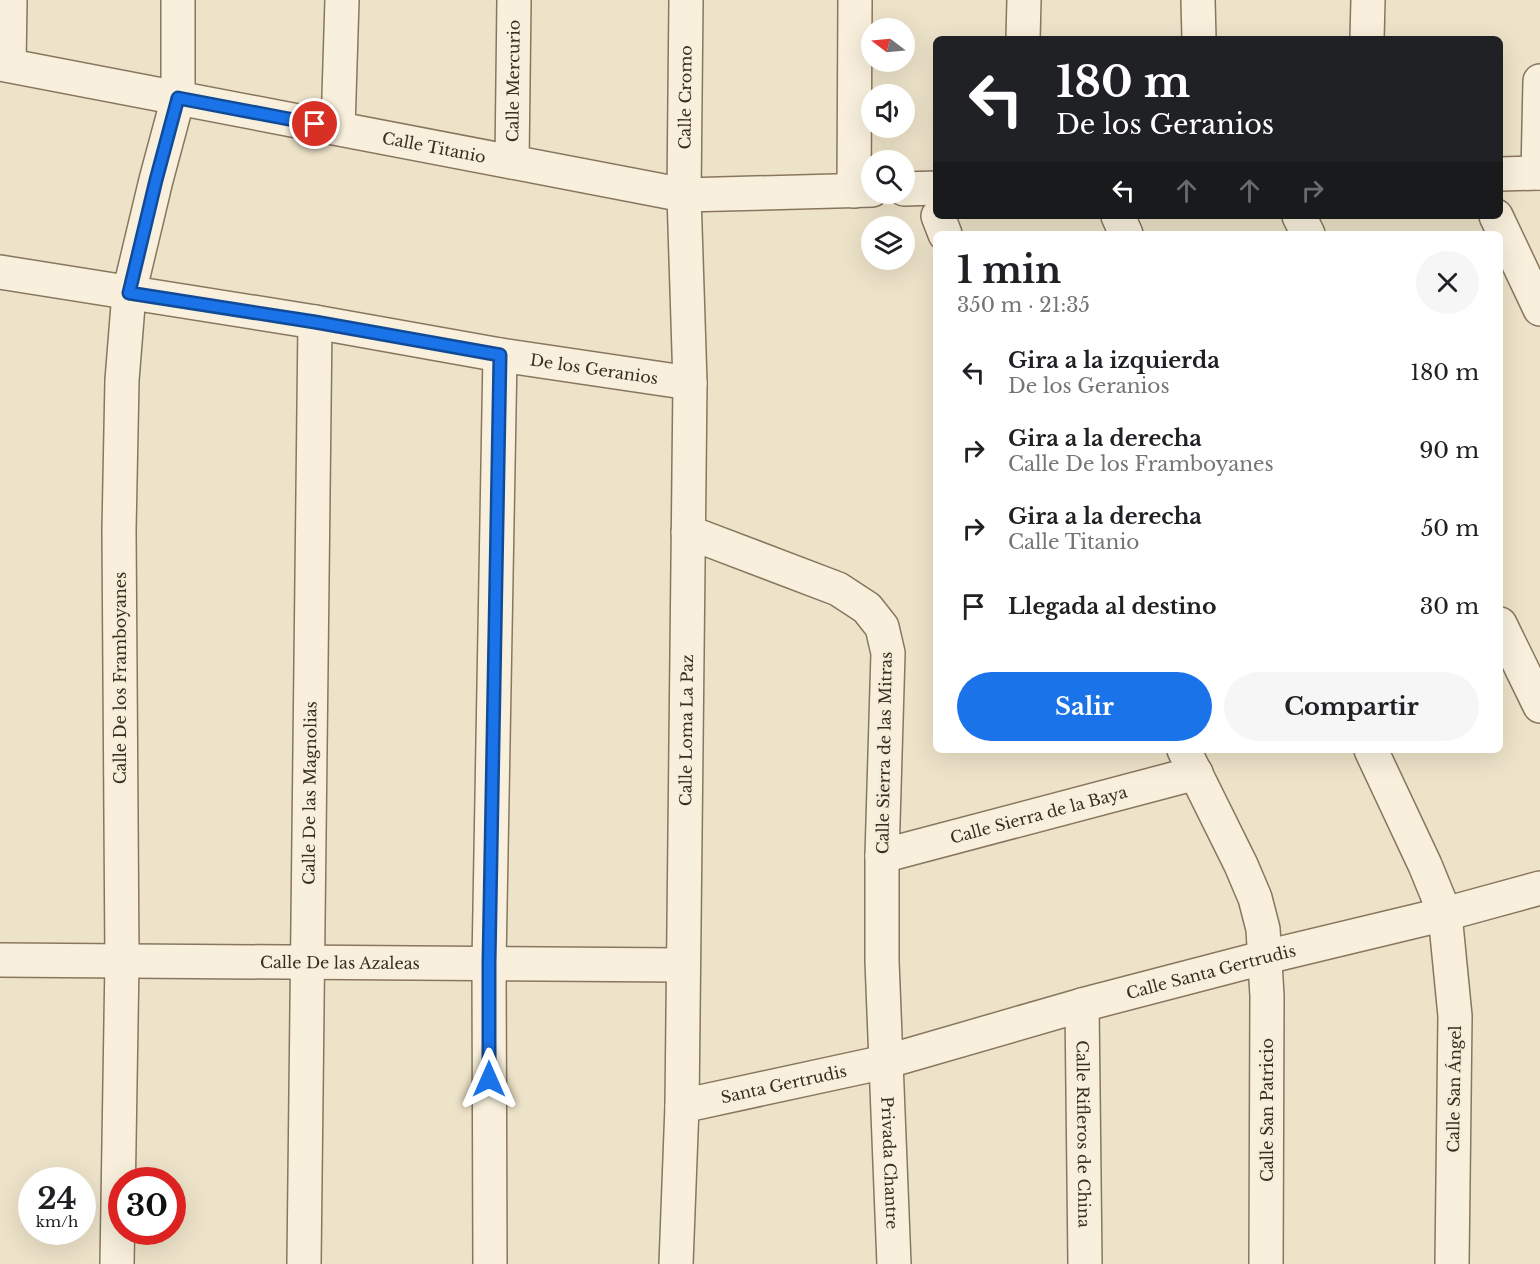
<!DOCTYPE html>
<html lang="es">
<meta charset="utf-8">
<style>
body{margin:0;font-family:"Libre Baskerville",serif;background:#f6f6f6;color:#202124;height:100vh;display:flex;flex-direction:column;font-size:22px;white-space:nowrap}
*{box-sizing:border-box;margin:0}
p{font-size:20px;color:#757577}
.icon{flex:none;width:33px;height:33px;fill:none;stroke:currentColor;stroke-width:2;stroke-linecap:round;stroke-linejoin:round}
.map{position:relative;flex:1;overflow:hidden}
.drawer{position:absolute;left:933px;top:231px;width:570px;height:522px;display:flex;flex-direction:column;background:#fff;border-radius:9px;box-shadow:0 6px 24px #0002}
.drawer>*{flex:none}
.hud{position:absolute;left:933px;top:36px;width:570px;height:183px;border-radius:9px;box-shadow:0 6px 24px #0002;background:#202124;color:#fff;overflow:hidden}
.needle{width:39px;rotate:286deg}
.controls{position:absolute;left:861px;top:18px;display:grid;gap:12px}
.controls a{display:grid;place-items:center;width:54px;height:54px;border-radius:50%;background:#fff;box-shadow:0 6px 24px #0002;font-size:30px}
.speed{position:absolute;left:18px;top:1167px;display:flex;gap:12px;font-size:30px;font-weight:700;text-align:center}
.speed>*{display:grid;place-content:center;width:78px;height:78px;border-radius:50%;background:#fff;box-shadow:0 6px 24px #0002;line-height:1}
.speed small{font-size:15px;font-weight:400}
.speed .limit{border:9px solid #d22;background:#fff;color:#111}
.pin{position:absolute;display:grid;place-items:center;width:51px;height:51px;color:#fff;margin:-26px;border:3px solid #fff;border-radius:50%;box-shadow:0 2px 6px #0007}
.me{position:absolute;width:66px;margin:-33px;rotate:0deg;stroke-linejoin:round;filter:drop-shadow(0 0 4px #0008)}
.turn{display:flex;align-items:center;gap:21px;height:126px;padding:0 24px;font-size:27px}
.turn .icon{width:78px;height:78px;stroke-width:2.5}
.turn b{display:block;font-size:42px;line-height:51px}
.lanes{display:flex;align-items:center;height:57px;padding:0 24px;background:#0003;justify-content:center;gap:30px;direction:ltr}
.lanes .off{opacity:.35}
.round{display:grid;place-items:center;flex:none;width:63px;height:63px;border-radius:32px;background:#f6f6f6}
.overview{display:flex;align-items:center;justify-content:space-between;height:102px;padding:0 24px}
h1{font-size:36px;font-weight:700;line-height:45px}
.button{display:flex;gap:12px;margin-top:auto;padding:12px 24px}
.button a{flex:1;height:69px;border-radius:36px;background:#1a73e8;color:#fff;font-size:24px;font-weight:700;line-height:69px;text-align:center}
.button a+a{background:#f6f6f6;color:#202124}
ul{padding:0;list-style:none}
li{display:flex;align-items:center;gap:18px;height:78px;padding:0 24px}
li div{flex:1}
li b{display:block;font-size:22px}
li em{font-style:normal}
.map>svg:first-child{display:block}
</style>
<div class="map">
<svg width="1540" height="1264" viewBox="0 0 1540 1264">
<rect width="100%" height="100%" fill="#ede3c9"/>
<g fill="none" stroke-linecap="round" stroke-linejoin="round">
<defs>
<g id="minor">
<path d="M1198,0L1199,39"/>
<path d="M1023,39L1024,0"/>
<path d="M1367,39L1368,0"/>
<path id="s1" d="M0,64L684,195L872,190"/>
<path d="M9,65L10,0"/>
<path d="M338,128L342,0"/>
<path id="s2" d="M512,162L514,0"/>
<path d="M1538,173L1540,81"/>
<path d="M1500,174L1540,173"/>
<path d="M904,189L936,188"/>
<path d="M854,191L855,0"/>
<path d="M938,216L945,234"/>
<path d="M1118,216L1126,234"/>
<path d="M1299,216L1308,234"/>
<path d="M1496,216L1540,309"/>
<path id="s3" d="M0,272L315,322L500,355L690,383"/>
<path id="s4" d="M688,532L838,589L867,608L882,627L888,653L882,856V961L894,1264"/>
<path d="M1500,624L1540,706"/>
<path d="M1184,750L1241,865L1255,898L1263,929L1267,996L1266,1264"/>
<path d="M1371,750L1425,865L1445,914L1455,1016L1452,1264"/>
<path id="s5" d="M882,856L1196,773"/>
<path id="s6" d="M0,960L682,965"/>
<path id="s7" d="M1082,1005L1085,1264"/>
<path id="s8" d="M682,1106L885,1062L1082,1005L1266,957L1445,914L1540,888"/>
<path d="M117,1264L122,961L119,530L122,380L129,293L156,180L178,98V0"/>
<path id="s9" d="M304,1264L315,322"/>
<path d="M490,1264L489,963L500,355"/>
<path id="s10" d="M676,1264L682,1106L690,383L684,195L686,0"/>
</g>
</defs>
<use href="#minor" stroke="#89765e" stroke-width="36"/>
<use href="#minor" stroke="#f8f0dc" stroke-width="33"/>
</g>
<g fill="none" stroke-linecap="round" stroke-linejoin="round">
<defs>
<path id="route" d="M315,124L178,98L156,180L129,293L315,322L500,355L489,963V1079"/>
</defs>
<use href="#route" stroke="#114b97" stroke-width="15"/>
<use href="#route" stroke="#1a73e8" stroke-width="10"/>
</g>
<g text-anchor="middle" stroke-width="4.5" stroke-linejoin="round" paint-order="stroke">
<g font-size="16" fill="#3a2e21" stroke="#f5edd8">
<text dy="6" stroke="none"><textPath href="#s2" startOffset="81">Calle Mercurio</textPath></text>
<text dy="6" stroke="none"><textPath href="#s10" startOffset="1167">Calle Cromo</textPath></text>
<text dy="6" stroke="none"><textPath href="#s1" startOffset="442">Calle Titanio</textPath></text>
<text dy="6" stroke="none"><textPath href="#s3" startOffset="602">De los Geranios</textPath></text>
<text transform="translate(120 678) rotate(-90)" y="6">Calle De los Framboyanes</text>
<text dy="6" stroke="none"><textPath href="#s10" startOffset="534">Calle Loma La Paz</textPath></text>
<text transform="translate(884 753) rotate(-89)" y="6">Calle Sierra de las Mitras</text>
<text dy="6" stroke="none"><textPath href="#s9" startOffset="471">Calle De las Magnolias</textPath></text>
<text dy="6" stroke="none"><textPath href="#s5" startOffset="162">Calle Sierra de la Baya</textPath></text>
<text dy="6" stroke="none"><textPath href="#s6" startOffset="340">Calle De las Azaleas</textPath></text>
<text dy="6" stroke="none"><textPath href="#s8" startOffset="546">Calle Santa Gertrudis</textPath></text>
<text dy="6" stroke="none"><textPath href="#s8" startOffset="104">Santa Gertrudis</textPath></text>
<text transform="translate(1454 1089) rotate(-89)" y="6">Calle San Ángel</text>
<text transform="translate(1267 1110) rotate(-90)" y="6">Calle San Patricio</text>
<text dy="6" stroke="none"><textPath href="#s7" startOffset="129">Calle Rifleros de China</textPath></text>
<text dy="6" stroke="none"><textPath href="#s4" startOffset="756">Privada Chantre</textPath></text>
</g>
</g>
</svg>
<div class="controls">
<a><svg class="needle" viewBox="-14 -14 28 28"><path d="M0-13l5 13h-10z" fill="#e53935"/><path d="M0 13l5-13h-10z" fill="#757577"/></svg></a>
<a><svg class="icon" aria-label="sound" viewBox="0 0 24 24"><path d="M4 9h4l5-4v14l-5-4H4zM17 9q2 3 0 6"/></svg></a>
<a><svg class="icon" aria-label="search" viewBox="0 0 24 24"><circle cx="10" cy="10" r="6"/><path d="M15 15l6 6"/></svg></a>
<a><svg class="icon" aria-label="layers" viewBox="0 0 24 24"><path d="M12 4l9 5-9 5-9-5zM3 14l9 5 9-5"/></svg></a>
</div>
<div class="speed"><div>24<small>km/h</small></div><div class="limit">30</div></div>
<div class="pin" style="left:315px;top:124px;background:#d93025"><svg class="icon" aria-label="arrive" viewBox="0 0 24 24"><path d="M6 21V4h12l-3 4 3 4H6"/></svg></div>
<svg class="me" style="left:489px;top:1079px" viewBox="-20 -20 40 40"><path d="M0-17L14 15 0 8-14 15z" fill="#1a73e8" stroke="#fff" stroke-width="4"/></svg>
<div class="hud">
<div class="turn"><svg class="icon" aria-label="left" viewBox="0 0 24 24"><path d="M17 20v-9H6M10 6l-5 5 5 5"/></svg><div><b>180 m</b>De los Geranios</div></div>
<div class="lanes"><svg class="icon" aria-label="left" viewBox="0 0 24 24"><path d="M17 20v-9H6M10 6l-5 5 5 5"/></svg><svg class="icon off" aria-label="ahead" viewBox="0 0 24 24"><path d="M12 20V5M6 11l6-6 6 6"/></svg><svg class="icon off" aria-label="ahead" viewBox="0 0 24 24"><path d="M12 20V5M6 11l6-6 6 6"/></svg><svg class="icon off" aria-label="right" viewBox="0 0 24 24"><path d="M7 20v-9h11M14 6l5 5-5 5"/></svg></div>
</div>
<section class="drawer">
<div class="overview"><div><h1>1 min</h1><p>350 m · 21:35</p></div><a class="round"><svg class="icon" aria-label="close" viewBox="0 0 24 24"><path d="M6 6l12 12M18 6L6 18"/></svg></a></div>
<ul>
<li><svg class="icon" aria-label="left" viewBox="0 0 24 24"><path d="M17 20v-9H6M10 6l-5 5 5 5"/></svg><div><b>Gira a la izquierda</b><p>De los Geranios</p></div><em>180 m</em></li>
<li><svg class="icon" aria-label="right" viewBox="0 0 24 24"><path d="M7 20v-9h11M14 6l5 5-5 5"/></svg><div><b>Gira a la derecha</b><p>Calle De los Framboyanes</p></div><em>90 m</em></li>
<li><svg class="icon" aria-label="right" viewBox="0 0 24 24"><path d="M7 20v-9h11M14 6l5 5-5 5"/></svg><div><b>Gira a la derecha</b><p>Calle Titanio</p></div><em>50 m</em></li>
<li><svg class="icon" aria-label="arrive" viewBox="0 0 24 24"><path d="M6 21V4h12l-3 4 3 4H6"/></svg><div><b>Llegada al destino</b></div><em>30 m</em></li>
</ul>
<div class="button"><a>Salir</a><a>Compartir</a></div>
</section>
</div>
